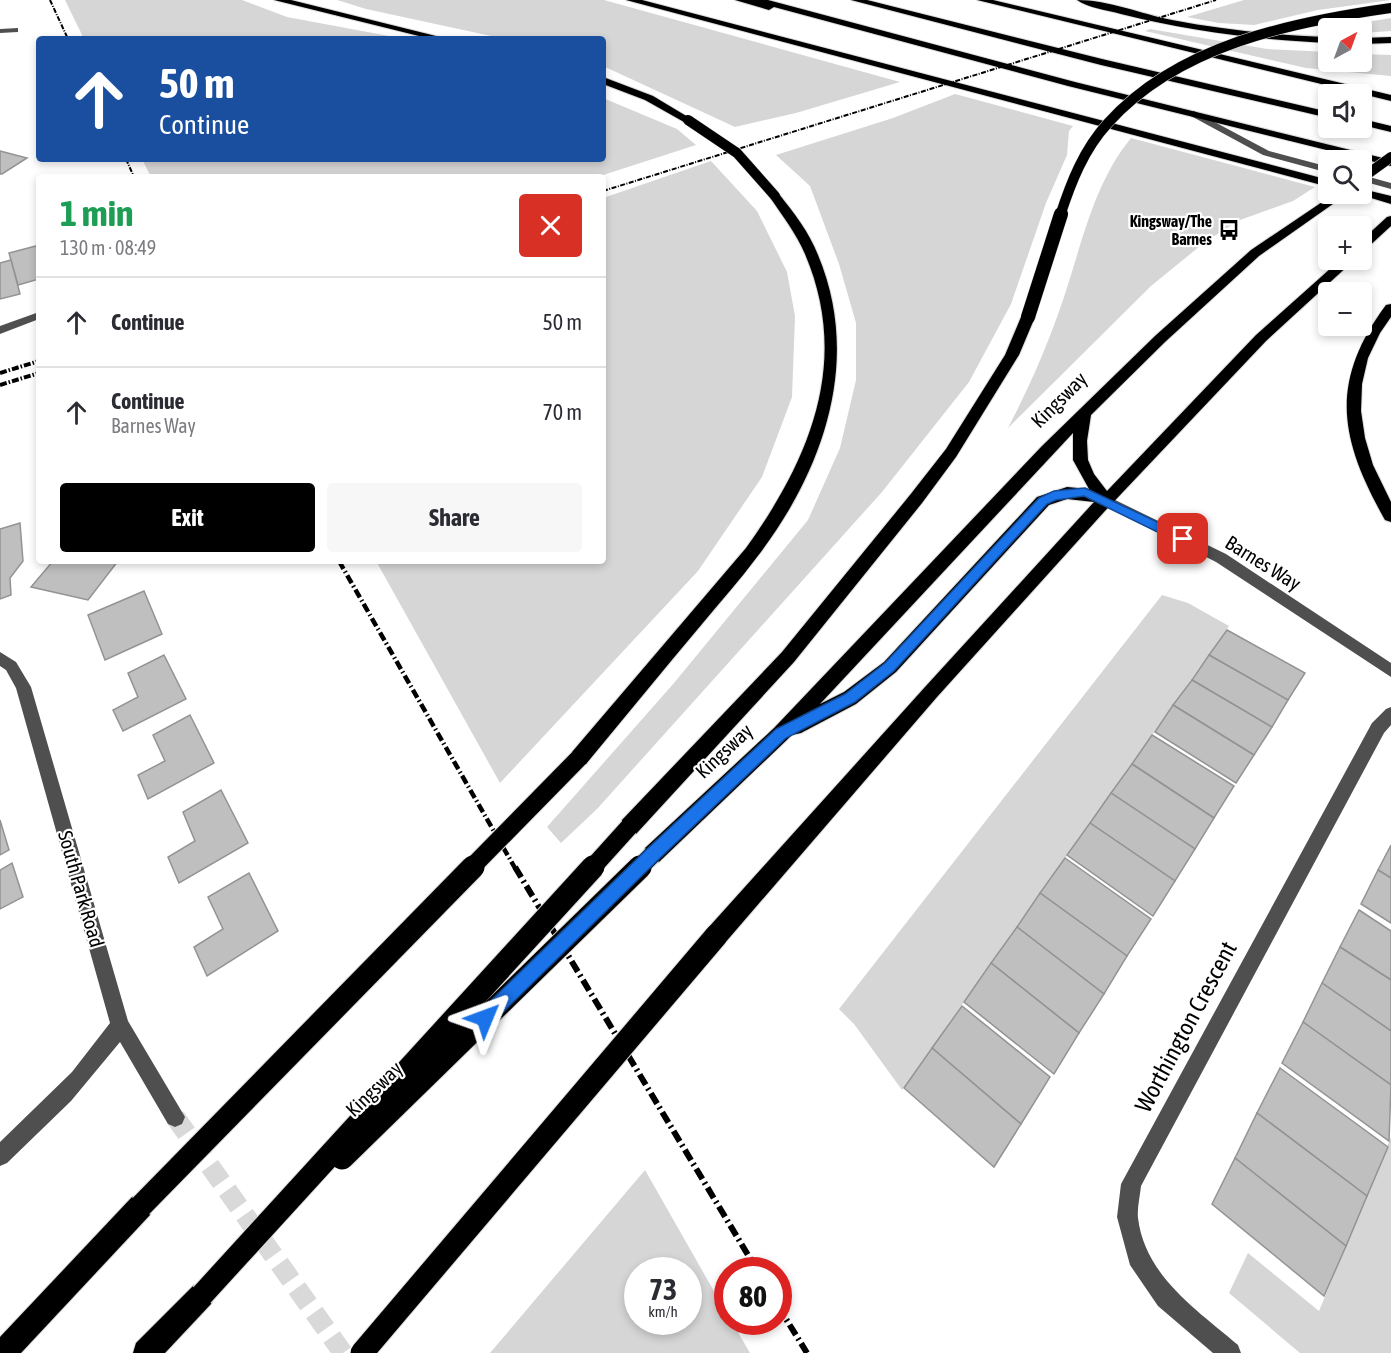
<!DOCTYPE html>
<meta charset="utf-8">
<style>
body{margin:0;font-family:"Asap Condensed",sans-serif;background:#f7f7f7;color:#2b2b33;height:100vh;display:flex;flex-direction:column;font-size:22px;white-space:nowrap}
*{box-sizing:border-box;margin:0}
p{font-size:20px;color:#7c7c81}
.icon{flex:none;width:33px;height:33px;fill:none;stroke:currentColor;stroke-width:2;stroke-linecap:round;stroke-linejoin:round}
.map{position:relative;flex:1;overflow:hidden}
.panel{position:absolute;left:36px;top:174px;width:570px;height:390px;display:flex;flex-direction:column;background:#fff;border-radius:6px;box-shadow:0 3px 9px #0003}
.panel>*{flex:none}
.guide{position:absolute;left:36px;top:36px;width:570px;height:126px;border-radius:6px;box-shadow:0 3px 9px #0003;background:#1a4fa0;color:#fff;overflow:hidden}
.needle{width:39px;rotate:41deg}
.fabs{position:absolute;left:1318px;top:18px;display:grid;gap:12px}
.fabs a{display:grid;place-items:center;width:54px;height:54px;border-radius:6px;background:#fff;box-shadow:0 3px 9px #0003;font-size:30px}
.speed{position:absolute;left:624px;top:1257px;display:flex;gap:12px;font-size:30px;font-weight:700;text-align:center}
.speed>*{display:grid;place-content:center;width:78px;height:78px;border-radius:50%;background:#fff;box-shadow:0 3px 9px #0003;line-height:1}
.speed small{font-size:15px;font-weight:400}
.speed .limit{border:9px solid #d22;background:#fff;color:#111}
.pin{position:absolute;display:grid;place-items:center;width:51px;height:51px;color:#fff;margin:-26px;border-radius:12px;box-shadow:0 3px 9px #0006}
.me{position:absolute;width:66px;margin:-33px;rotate:46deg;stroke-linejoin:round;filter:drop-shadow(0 0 4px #0008)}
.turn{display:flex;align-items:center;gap:21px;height:126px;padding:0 24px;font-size:27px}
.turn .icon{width:78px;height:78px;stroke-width:2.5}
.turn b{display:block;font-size:42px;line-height:51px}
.round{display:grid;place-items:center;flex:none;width:63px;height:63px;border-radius:6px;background:#f7f7f7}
.summary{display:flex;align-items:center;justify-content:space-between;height:102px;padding:0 24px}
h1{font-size:36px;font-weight:700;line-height:45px;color:#1e9e55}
.cta{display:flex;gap:12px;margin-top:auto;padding:12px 24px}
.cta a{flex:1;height:69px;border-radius:6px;background:#000;color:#fff;font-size:24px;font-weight:700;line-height:69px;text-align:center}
.cta a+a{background:#f7f7f7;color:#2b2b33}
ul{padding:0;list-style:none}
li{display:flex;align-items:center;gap:18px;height:90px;padding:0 24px;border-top:2px solid #e1e1e2}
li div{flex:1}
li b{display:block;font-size:22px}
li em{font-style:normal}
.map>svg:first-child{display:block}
</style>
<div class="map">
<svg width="1391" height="1353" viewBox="0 0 1391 1353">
<rect width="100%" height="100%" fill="#fff"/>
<g fill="#d6d6d6" fill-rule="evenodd">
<path d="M65,0H242L287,17L405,39H84Z"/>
<path d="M337,0H604L900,82L796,113L735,127L603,66V39H505L366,9Z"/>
<path d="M1244,0H1391L1318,10L1254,25L1219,23L1187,17Z"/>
<path d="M1391,18V31L1362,33V28H1331Z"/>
<path d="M1150,29L1267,49L1329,52V62H1362V54L1391,55V76L1306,68L1145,31Z"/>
<path d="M955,94L1073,126L1069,131L1067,155L1046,203L1011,304L969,382L882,492L597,809L561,843L547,827L674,683L808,520L840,448L856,380V323L839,264L810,186L776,155L893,118Z"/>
<path d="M603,98L677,129L696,145L597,177H151L142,159H603Z"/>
<path d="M1131,138L1315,187L1293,201L1240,220L1205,242L1151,286L1008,428C1030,386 1049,342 1064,297C1082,243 1094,183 1131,138Z"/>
<path d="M711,161L757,211L787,272L795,316L792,397L762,477L698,571L500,783L376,561H603V198Z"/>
<path d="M1162,595L1188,603L1229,626L902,1090L854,1024L839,1009Z"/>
<path d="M1391,1137V1353H1300L1229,1293L1248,1253L1319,1311Z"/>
<path d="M645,1170L727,1314L728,1322H732L750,1353H490ZM638,1270H688V1322H638Z"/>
</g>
<g fill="#bfbfbf" stroke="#939393" stroke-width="1.5">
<path d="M0,151L27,158L2,174H0Z"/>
<path d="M36,246L39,255V279L18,285L9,253Z"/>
<path d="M11,260L20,294L0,299V263Z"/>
<path d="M20,523L23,561L10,578L11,595L0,599V529Z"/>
<path d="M53,561H118L88,600L31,587Z"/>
<path d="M144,591L162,634L105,660L88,615Z"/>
<path d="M1227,630L1305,673L1288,700L1209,655Z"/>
<path d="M164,655L186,699L123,731L113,710L138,697L128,673Z"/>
<path d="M1209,655L1288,700L1272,727L1192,680Z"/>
<path d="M1192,680L1272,727L1254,755L1173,705Z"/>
<path d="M1173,705L1254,755L1236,783L1155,732Z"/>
<path d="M190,715L214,763L148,799L138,775L165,761L153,735Z"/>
<path d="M1152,735L1234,786L1214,818L1132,764Z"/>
<path d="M1132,764L1214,818L1195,849L1111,793Z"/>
<path d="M221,790L248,843L179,883L168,857L195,841L183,812Z"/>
<path d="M1111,793L1195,849L1175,881L1090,823Z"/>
<path d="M0,820L9,850L0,855Z"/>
<path d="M1090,823L1175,881L1153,916L1067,855Z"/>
<path d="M1391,845V878L1378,870Z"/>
<path d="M1065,858L1151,919L1127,956L1040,893Z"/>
<path d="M12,863L23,897L0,909V870Z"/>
<path d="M1378,870L1391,878V923L1361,904Z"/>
<path d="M249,873L278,931L207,976L194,947L223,929L208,897Z"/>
<path d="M1040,893L1127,956L1104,994L1017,927Z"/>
<path d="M1359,910L1391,931V980L1340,947Z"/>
<path d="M1017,927L1104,994L1079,1033L991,963Z"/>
<path d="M1340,947L1391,980V1031L1322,983Z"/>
<path d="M991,963L1079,1033L1054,1074L964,1002Z"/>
<path d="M1322,983L1391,1031V1085L1303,1022Z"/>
<path d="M962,1006L1050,1077L1021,1124L932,1048Z"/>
<path d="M1303,1022L1391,1085L1389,1141L1282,1063Z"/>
<path d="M932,1048L1021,1124L994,1167L904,1088Z"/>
<path d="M1280,1068L1388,1147L1367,1196L1257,1113Z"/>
<path d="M1257,1113L1367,1196L1346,1246L1235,1158Z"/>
<path d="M1235,1158L1346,1246L1324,1296L1212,1204Z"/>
</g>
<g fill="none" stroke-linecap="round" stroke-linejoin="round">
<path stroke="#d9d9d9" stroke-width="20" stroke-dasharray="20 10" stroke-linecap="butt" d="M175,1117L343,1353"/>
<defs>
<g id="highway">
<path d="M274,0H291L448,39H431Z"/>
<path d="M626,0H642L1329,180V187Z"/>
<path d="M735,0H768L1075,82L1391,160V166L1068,86L774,7L769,10Z"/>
<path d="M851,0H867L1102,59L1329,112V118L1101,65Z"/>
<path d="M977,0H993L1391,95V101Z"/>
<path d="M1077,0C1109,0 1141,14 1172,20C1224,30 1276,35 1329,37V43C1258,40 1189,31 1121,14C1107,10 1088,8 1077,0Z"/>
<path d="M1391,37V43L1362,44V38Z"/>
<path d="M603,77L653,96L693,120L688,123L684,122L645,100L603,84Z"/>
<path d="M1362,119L1391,126V132L1362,125Z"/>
<path d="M1362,189L1391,196V204L1358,194H1362Z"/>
<path d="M775,193L779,194C794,213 809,232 818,255C862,360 824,470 757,557C740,580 721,601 702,624C663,670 625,717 586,764L579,766L572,764L569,758L572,752L746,548C810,459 851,362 805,254C796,233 782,215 769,196Z"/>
<path d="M1334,194H1347L1259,256L1165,342L1091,415L1087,441L1088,460L1094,474L1107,491L1256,335L1340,260H1353L1351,263L1266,341L1104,512L937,697L724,944L716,947L708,944L705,936L708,928L925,687L1094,502L1067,499L1049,505L896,672L856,704L801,733L792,735L659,862L652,865L645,862L642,855L645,848L774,728L1042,446L1155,336L1251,250ZM1073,433V460L1089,489L1067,487L1037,497L884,662L844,692L820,704Z"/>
<path d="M1391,216V226L1366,249L1362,250V240L1387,217Z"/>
<path d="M1391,304V317L1380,333L1368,358L1362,384L1361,411L1365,438L1373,465L1391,502V522L1385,520C1340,440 1328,383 1386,305Z"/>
<path d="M1028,313L1035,317L1019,355L956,457L922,503L794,662L636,834L629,836L622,834L619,827L622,820L782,652L910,495L946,449L1005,355L1021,317Z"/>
<path d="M141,1194L150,1197L153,1206L150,1215L21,1353H0V1337L132,1197Z"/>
<path d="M202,1282L211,1286L215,1295L211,1304L165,1353H133L136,1343L193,1286Z"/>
</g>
</defs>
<use href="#highway" stroke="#dbdbdb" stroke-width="2"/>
<g fill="#4f4f4f" fill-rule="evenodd">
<path d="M18,28V32L0,33V29Z"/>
<path d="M1194,111L1269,151L1329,167V173L1263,155L1191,116V112Z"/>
<path d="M1362,175L1391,183V189L1362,181Z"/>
<path d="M39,312V319L0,334V326Z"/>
<path d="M1107,496L1226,554L1391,663V677L1216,562L1102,504L1100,501L1102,498Z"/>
<path d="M0,652L16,662L31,687L128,1021L185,1117L182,1124L175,1127L168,1124L120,1042L71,1101L7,1163L0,1166V1142L72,1072L110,1023L16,688L6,670L0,666Z"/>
<path d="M1391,707V725L1384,733L1141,1186C1140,1196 1137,1208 1138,1218C1145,1276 1197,1310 1238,1345L1241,1353H1213L1158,1306L1130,1265L1117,1217L1121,1184L1372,723L1386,709Z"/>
</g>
<use href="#highway" fill="#000" fill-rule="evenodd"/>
<g stroke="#000" stroke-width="2" stroke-dasharray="5 1.5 1 1.5" stroke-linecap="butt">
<path d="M50,0L68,39"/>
<path d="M126,159L134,177"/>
<path d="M603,191L1216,0"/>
</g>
<g stroke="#000" stroke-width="4" stroke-dasharray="7 2 1.5 2" stroke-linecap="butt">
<path d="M0,373L39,361"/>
<path d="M0,385L39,373"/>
</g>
<path stroke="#000" stroke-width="4.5" stroke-dasharray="9 3 1.5 3" stroke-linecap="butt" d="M339,561L515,868"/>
<g stroke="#000" stroke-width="6" stroke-dasharray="12 4 2 4" stroke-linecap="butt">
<path d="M515,867L757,1270"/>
<path d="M778,1306L807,1353"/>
</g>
<defs>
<g id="highway-bridge-far3">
<path d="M688,120L737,153L775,196"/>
<path d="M1362,178L1391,157"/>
<path d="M1060,216C1071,182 1084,149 1108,123C1178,45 1292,22 1391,8"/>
</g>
<path id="highway-bridge-far2" d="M1028,317L1061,214"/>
<g id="highway-bridge-far1">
<path d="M471,868L579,758"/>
<path d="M592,868L629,827"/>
<path d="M639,868L652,855"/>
</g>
<g id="highway-bridge">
<path d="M342,1158L640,867"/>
<path d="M141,1206L473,867"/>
<path d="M202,1295L593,867"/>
<path d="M362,1353L716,936"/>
</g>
</defs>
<use href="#highway-bridge-far3" stroke="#dbdbdb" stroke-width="11" stroke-linecap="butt"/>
<use href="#highway-bridge-far2" stroke="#dbdbdb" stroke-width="15" stroke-linecap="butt"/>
<use href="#highway-bridge-far1" stroke="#dbdbdb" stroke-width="20" stroke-linecap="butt"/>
<use href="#highway-bridge" stroke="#dbdbdb" stroke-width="25" stroke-linecap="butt"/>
<use href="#highway-bridge-far3" stroke="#000" stroke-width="10"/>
<use href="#highway-bridge-far2" stroke="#000" stroke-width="14"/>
<use href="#highway-bridge-far1" stroke="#000" stroke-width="18"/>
<use href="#highway-bridge" stroke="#000" stroke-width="23"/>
</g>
<path fill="#1a73e8" stroke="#114b97" stroke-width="1.5" d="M1085,488L1187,536L1189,539L1183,544L1178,542L1084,496L1056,500L1047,504L894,671L855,702L786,738L657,861L491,1024L485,1027L479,1024L477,1018L479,1012L646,850L776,729L845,694L885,663L1039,498L1054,491Z"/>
<defs>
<symbol id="bus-bare" viewBox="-9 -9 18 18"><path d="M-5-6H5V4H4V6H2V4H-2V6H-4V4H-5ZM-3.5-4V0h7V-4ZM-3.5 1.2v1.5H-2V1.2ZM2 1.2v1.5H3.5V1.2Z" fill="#000" stroke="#fff" stroke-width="2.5" paint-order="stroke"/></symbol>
</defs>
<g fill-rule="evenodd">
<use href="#bus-bare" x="1214" y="215" width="30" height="30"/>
</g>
<g text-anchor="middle" stroke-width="4.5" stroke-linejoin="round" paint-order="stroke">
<g font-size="16" font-weight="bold" fill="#000" stroke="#fff" text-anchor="end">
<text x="1212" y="227">Kingsway/The<tspan x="1212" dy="18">Barnes</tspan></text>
</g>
<g font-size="20" fill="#000" stroke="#fff">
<text transform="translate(1059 400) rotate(-45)" y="7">Kingsway</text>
<text transform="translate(1263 563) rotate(32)" y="7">Barnes Way</text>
<text transform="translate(724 751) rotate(-43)" y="7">Kingsway</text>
<text transform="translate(81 889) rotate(74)" y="7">South Park Road</text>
<text transform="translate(374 1089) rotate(-44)" y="7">Kingsway</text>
</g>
<g font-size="24" fill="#000" stroke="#fff">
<text transform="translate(1186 1027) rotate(-62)" y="8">Worthington Crescent</text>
</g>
</g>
</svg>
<div class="fabs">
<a><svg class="needle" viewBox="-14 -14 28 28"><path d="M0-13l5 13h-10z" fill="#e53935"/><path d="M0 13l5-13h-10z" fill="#7c7c81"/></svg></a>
<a><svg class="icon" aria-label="sound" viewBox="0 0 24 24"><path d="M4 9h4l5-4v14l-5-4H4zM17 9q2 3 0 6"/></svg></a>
<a><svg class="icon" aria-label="search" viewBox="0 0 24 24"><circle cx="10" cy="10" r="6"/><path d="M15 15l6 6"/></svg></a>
<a>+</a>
<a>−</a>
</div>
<div class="speed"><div>73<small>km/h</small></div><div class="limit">80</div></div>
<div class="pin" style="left:1183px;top:539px;background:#d93025"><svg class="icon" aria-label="arrive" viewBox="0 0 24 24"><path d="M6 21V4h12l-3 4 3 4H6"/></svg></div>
<svg class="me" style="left:485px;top:1018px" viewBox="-20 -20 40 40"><path d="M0-17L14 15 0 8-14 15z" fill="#1a73e8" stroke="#fff" stroke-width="4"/></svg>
<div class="guide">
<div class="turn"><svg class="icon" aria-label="ahead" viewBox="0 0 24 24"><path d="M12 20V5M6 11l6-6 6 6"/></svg><div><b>50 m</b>Continue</div></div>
</div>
<section class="panel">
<div class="summary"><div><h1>1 min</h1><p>130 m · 08:49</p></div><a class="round" style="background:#d93025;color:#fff"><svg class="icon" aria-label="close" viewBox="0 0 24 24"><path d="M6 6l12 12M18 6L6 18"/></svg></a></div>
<ul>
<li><svg class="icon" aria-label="ahead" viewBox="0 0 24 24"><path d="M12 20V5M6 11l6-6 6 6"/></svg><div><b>Continue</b></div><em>50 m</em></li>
<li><svg class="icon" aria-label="ahead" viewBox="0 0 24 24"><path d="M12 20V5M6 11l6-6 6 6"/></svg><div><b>Continue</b><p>Barnes Way</p></div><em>70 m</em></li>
</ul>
<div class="cta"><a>Exit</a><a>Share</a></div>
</section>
</div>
